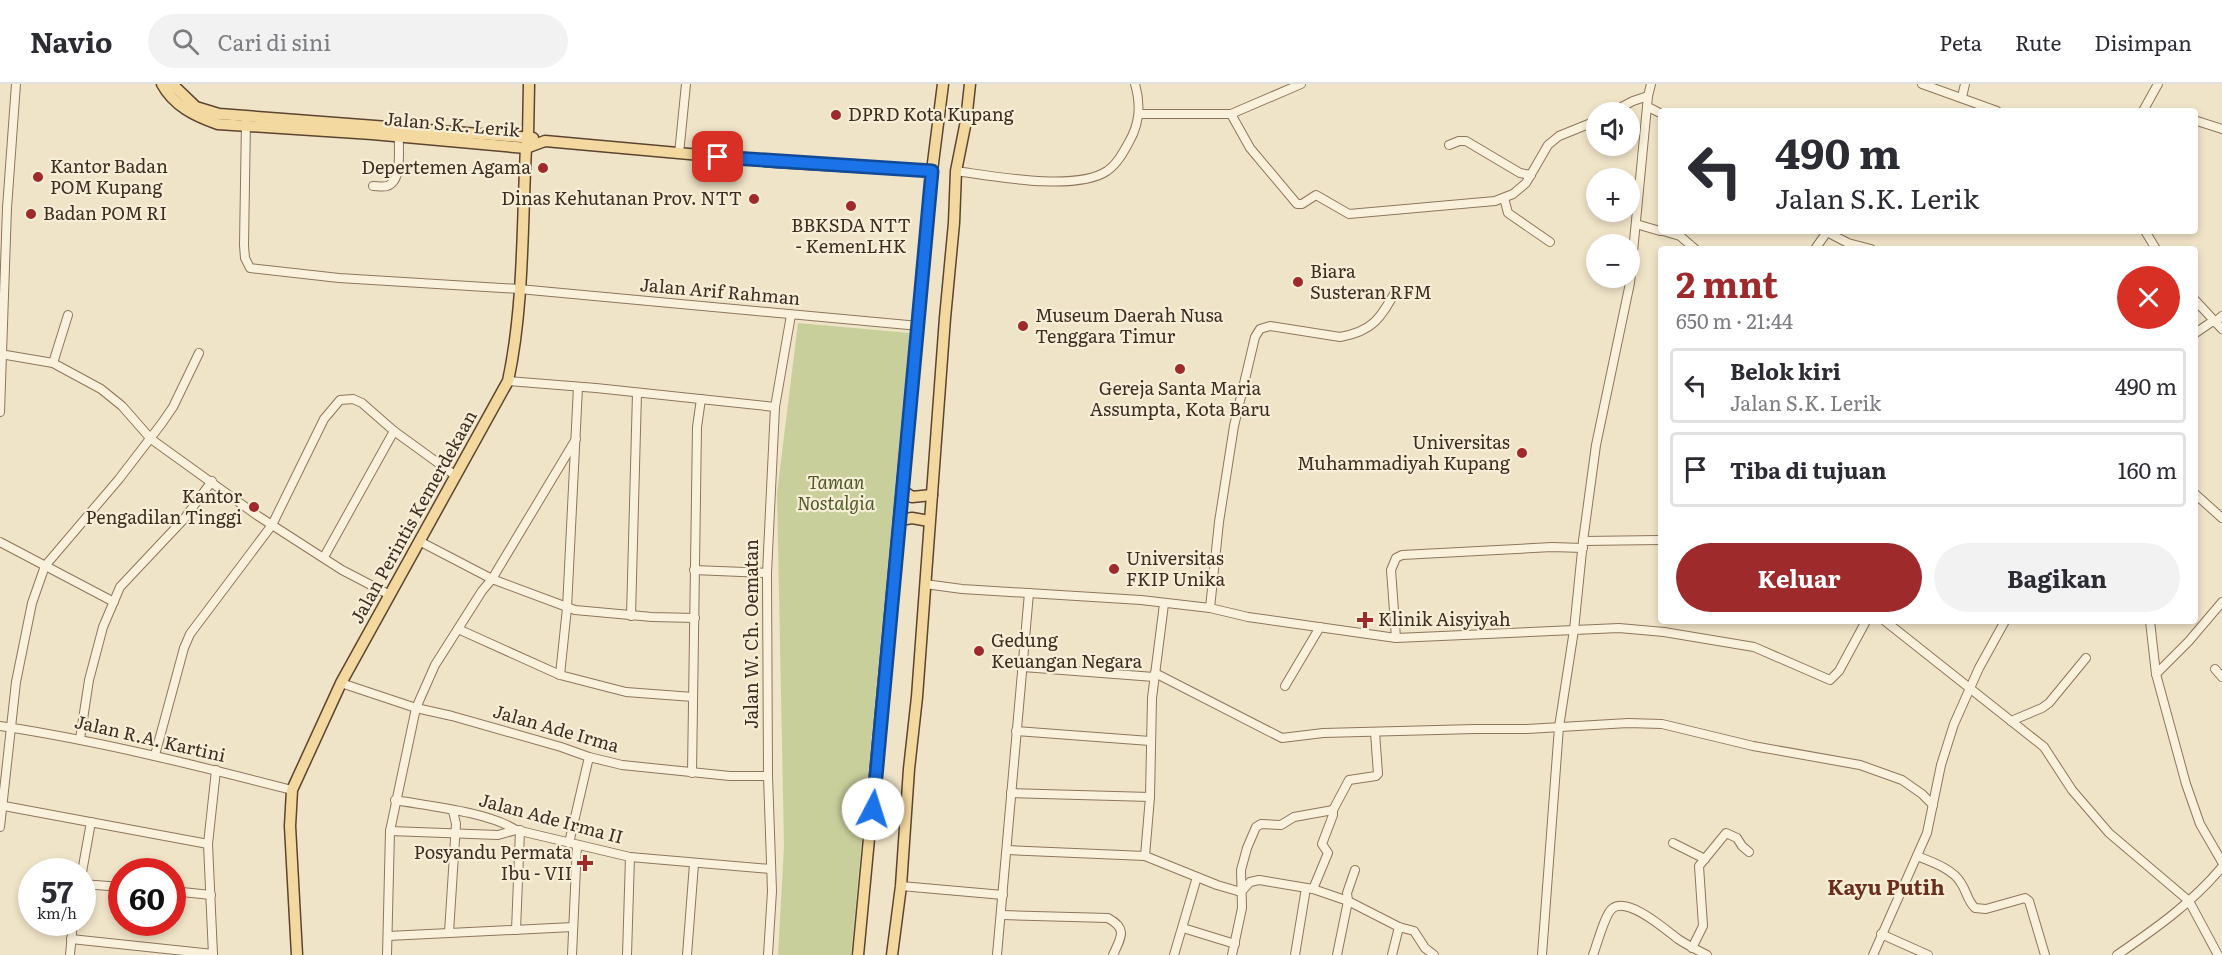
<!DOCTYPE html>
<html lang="id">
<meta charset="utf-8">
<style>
body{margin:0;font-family:Literata,serif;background:#f2f2f3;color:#2b2b33;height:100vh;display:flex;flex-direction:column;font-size:22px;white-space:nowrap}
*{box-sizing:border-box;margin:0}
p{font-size:20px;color:#7c7c81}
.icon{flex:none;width:33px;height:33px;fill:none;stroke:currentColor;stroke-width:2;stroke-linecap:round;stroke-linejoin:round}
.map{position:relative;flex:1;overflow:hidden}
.panel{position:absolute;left:1658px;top:162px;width:540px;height:378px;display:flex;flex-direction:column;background:#fff;border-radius:6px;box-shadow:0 3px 9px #0003}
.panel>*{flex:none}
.top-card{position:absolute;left:1658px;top:24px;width:540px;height:126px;border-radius:6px;box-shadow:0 3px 9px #0003;background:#fff;color:#2b2b33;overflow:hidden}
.tools{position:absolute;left:1586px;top:18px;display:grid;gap:12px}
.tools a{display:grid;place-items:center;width:54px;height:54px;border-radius:50%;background:#fff;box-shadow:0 3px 9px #0003;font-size:30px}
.speed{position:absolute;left:18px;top:774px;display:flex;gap:12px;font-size:30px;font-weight:700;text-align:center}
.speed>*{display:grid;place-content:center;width:78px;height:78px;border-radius:50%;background:#fff;box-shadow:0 3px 9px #0003;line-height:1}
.speed small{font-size:15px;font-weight:400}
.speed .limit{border:9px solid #d22;background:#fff;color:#111}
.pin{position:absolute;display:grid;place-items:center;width:51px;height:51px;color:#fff;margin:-26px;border-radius:12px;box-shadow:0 3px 9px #0006}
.me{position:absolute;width:66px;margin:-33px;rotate:5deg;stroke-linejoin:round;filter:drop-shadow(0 0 4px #0008)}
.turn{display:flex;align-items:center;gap:21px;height:126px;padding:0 18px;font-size:27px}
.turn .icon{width:78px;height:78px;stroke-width:2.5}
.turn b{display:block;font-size:42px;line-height:51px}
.round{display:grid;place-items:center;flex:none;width:63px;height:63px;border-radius:32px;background:#f2f2f3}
.overview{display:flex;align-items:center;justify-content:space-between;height:102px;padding:0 18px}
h1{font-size:36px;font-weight:700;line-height:45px;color:#9e2a2b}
.action{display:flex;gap:12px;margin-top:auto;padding:12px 18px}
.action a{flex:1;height:69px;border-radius:36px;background:#9e2a2b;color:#fff;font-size:24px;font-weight:700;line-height:69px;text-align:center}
.action a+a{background:#f2f2f3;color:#2b2b33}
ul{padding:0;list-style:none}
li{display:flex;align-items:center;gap:18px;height:75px;margin:0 12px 9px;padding:0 6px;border:3px solid #e1e1e2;border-radius:6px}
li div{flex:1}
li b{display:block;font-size:22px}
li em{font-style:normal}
header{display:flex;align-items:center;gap:36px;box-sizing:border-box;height:84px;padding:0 30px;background:#fff;border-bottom:2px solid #e1e1e2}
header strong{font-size:28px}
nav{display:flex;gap:33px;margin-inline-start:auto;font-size:21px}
.search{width:420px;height:54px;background:#f2f2f3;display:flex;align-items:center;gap:15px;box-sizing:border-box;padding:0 21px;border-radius:33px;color:#7c7c81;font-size:22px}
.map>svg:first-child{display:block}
</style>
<header>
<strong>Navio</strong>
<div class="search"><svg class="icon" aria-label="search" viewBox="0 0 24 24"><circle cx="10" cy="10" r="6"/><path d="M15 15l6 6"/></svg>Cari di sini</div>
<nav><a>Peta</a><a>Rute</a><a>Disimpan</a></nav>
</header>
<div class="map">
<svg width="2222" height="871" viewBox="0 0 2222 871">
<rect width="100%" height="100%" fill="#f0e4c8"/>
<path fill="#c9cf9b" d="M798,239L910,249L851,871H778L784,762L777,409Z"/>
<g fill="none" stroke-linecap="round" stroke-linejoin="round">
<defs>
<g id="minor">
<path d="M1922,0L1997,27"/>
<path d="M1962,13L1965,0"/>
<path d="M1648,23L1660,29"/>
<path d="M2143,27L2158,0"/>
<path d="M1612,28L1633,17L1648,12"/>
<path d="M1139,30H1231L1301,0"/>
<path d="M1231,30L1250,64L1297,120H1302L1316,111L1349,130L1495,117L1513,110L1526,99L1548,61L1559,52L1596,37"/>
<path d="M2194,36L2222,45"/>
<path d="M246,37L244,161L245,174L250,184L339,194L519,205L919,242"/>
<path d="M1449,61L1459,57H1466L1520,89L1531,91"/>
<path d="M679,70L686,0"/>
<path d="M956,87C993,92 1075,108 1107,87C1117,80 1123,69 1129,58C1140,39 1141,21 1135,0"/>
<path d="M373,102C377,102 383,103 387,102C403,97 398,65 399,53"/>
<path d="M1504,114L1508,129L1550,158"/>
<path d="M1636,140L1660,147"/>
<path d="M1663,147L1680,152L1695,165"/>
<path d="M1825,147L1848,159L1871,165"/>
<path d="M2145,147L2156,165"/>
<path d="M1815,165L1827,148"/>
<path d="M2194,215L2222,245"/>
<path d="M2215,238L2222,232"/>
<path d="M2194,250L2213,237"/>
<path d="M0,270L53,279L101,305L122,322L151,355L258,432L342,486L390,511"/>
<path d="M53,279L68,231"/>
<path d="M508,297L596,304L775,323"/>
<path d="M578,303L567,524L560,591L626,608L693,613"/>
<path d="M0,328L7,124L16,0"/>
<path d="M2194,409L2222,434"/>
<path d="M419,457L492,495L575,526L652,533L695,534"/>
<path d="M1583,457L1660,456"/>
<path d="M0,458L114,518"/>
<path d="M324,473L394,347"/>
<path d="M694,486L767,489"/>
<path d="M925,500L962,505L1141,516L1210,524L1248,533L1396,554L1619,544L1664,548L1754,563L1830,596L1839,587L1866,537"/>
<path d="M1210,524L1219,438L1234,342L1255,253L1260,245L1270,242L1340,253C1374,247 1381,233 1397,205"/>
<path d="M631,532L637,309"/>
<path d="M1885,537L2044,663L2072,706L2109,749L2189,817L2218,871"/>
<path d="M2150,537L2156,590L2186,700L2200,740L2222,778"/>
<path d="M458,545L560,591"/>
<path d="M1396,554L1391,486L1396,474L1402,471L1552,463L1583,464"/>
<path d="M1023,583L1154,593"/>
<path d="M2215,585L2222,593"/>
<path d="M1155,589L1282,654L1323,649L1475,645H1527L1628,639L1662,640L1753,662L1860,681L1902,696L1922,710L1933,721"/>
<path d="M2156,590L2189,557L2222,518"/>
<path d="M341,599L416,624L452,632L561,663L589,673L622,681L730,692H768"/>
<path d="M1285,602L1320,543"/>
<path d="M2011,637L2042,624L2049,619L2086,574"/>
<path d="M0,642C99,657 195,681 292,706"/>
<path d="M1016,647L1150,657"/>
<path d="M80,655L89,596L103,543L120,503L184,435L212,397"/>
<path d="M155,671L184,564L190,550L272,441L324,335L340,316L353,315L362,319L394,347L456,392"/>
<path d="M692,689L697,343L701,315"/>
<path d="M1011,709L1150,713"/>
<path d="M395,716C429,722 488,728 516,746L630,773L771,785"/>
<path d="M4,722L208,760"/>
<path d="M0,743L16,598L32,519L45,482L119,395L162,339L173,323L199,269"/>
<path d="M390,747L498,751L516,746"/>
<path d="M569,759L589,673"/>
<path d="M1673,759L1705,775"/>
<path d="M1007,766L1145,772L1217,801L1241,808"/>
<path d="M1145,772L1150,713L1152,614L1164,520"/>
<path d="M1917,772C1932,778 1953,785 1961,799C1967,808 1967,816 1975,824L1986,825L2025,814L2029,817L2045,871"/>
<path d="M82,788L91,738"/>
<path d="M82,800L122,803"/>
<path d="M901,802L1003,811"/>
<path d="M1313,805L1328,769L1322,760L1333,731V726L1349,696L1376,692L1378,690L1375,648"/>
<path d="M172,807L211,811"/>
<path d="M1241,808L1250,798L1259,796L1313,805L1348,817L1399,843L1414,847L1425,864L1434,871"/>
<path d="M1002,831L1108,834C1128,845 1121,853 1113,871"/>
<path d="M1183,844L1235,860"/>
<path d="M516,846L520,746"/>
<path d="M449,848L456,740L453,727"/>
<path d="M1881,850L1928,871"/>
<path d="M388,852L573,843"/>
<path d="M71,855L213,870"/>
<path d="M1692,864L1703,842L1699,782L1726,749L1737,754L1742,762L1749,768"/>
<path d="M70,871L73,838"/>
<path d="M213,871L208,760L216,686"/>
<path d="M387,871L390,747L416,624L435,581L482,507L492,495L576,355"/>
<path d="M572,871L577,761"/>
<path d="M627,871L630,773"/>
<path d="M687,871L694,780"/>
<path d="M768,871L772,807L768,692L767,489L775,323L791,231"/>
<path d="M997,871L1029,509"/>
<path d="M1174,871L1197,793"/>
<path d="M1232,871L1242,824L1241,786L1247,764L1256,743L1261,740L1281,741L1294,733L1333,726"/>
<path d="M1295,871L1306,804"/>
<path d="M1337,871L1348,817L1347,809L1355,786"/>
<path d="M1392,871L1399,843"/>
<path d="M1542,871L1559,643L1574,546L1583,457L1596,361L1630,199L1648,12L1651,0"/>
<path d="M1593,871C1597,861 1605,829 1613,824C1629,813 1666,846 1678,855C1687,861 1697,866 1707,871"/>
<path d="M1873,871L1927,749L1941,681L1954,640L1979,584L2005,537"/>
<path d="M2117,871C2155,845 2192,819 2222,783"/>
</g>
<g id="major">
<path d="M162,0C174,22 195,32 218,40L372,50L526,64L545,57L777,78L932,87"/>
<path d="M172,0L196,23L219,30L533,54"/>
<path d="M903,407L912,413L932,411"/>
<path d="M900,436L912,434L929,437"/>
<path d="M297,871L290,742L292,706L341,599L508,297C524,223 522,140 526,64L528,53L529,0"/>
<path d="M858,871L932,87L943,0"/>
<path d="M892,871L901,802L909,685L917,613L945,234L954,139L956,87L966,37L970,0"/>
</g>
</defs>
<use href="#minor" stroke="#8d765c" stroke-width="10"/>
<use href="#major" stroke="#5b4430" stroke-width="13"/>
<use href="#minor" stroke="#faf1dc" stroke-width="8"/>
<use href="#major" stroke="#f3d9a0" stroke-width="10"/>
</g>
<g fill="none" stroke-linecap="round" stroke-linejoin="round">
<defs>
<path id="route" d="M718,73L932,87L873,725"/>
</defs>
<use href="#route" stroke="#114b97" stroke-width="15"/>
<use href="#route" stroke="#1a73e8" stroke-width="10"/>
</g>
<g fill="#9e2a2b" stroke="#f7eed8" stroke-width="2">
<circle cx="836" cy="31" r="6"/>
<circle cx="543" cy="84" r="6"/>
<circle cx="38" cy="93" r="6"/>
<circle cx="754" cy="115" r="6"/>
<circle cx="851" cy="122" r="6"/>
<circle cx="31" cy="130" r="6"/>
<circle cx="1298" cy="198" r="6"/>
<circle cx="1023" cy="242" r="6"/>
<circle cx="1180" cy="285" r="6"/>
<circle cx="1522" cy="369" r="6"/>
<circle cx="254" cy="423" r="6"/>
<circle cx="1114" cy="485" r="6"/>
<path d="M1362 527h6v6h6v6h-6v6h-6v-6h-6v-6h6z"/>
<circle cx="979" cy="567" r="6"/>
<path d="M582 770h6v6h6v6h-6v6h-6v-6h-6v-6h6z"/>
</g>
<g text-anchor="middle" stroke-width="4.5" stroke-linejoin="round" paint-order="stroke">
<g font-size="18" fill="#3d2e20" stroke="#f7eed8" text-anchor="start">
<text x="848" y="37">DPRD Kota Kupang</text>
<text x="50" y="89">Kantor Badan<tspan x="50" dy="21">POM Kupang</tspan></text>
<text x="531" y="90" text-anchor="end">Depertemen Agama</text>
<text x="742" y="121" text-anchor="end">Dinas Kehutanan Prov. NTT</text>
<text x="43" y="136">Badan POM RI</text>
<text x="851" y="148" text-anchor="middle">BBKSDA NTT<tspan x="851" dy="21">- KemenLHK</tspan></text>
<text x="1310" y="194">Biara<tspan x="1310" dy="21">Susteran RFM</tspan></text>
<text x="1035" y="238">Museum Daerah Nusa<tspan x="1035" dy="21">Tenggara Timur</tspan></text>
<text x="1180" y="311" text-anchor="middle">Gereja Santa Maria<tspan x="1180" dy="21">Assumpta, Kota Baru</tspan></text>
<text x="1510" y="365" text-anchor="end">Universitas<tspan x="1510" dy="21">Muhammadiyah Kupang</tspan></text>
<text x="242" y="419" text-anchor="end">Kantor<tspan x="242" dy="21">Pengadilan Tinggi</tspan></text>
<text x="1126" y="481">Universitas<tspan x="1126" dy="21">FKIP Unika</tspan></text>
<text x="1378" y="542">Klinik Aisyiyah</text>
<text x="991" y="563">Gedung<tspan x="991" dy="21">Keuangan Negara</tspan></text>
<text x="572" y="775" text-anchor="end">Posyandu Permata<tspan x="572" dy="21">Ibu - VII</tspan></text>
</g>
<g font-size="18" fill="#3d2e20" stroke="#f7eed8">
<text transform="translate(452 41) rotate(5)" y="6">Jalan S.K. Lerik</text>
<text transform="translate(720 208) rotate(5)" y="6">Jalan Arif Rahman</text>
<text transform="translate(414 433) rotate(-61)" y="6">Jalan Perintis Kemerdekaan</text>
<text transform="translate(752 550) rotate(-90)" y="6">Jalan W. Ch. Oematan</text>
<text transform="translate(556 645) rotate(16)" y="6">Jalan Ade Irma</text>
<text transform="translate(150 655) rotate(13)" y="6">Jalan R.A. Kartini</text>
<text transform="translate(551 735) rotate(15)" y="6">Jalan Ade Irma II</text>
</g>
<g font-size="18" font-style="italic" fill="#4d5a26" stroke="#f7eed8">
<text x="836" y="405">Taman<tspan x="836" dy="21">Nostalgia</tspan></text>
</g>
<g font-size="21" font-weight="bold" fill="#6b2e1e" stroke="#f7eed8">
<text x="1886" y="811">Kayu Putih</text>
</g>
</g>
</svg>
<div class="tools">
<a><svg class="icon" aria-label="sound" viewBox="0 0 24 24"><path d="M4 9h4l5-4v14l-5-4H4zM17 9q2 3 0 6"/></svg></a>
<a>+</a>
<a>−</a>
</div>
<div class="speed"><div>57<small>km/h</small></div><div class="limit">60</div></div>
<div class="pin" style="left:718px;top:73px;background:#d93025"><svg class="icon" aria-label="arrive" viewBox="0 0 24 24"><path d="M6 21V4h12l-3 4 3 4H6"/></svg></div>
<svg class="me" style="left:873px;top:725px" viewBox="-20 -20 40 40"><circle r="19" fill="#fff"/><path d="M0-13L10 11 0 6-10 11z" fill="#1a73e8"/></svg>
<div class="top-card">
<div class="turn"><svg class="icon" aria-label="left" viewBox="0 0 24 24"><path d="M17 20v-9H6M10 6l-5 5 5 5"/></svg><div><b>490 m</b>Jalan S.K. Lerik</div></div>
</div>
<section class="panel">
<div class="overview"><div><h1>2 mnt</h1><p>650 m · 21:44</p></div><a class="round" style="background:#d93025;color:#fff"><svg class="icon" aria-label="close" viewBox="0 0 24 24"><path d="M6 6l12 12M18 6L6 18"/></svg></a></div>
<ul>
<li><svg class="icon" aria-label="left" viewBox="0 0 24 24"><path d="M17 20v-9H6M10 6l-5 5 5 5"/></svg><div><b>Belok kiri</b><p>Jalan S.K. Lerik</p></div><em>490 m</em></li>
<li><svg class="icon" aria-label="arrive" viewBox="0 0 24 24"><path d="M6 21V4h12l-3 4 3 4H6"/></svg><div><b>Tiba di tujuan</b></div><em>160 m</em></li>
</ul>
<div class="action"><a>Keluar</a><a>Bagikan</a></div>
</section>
</div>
